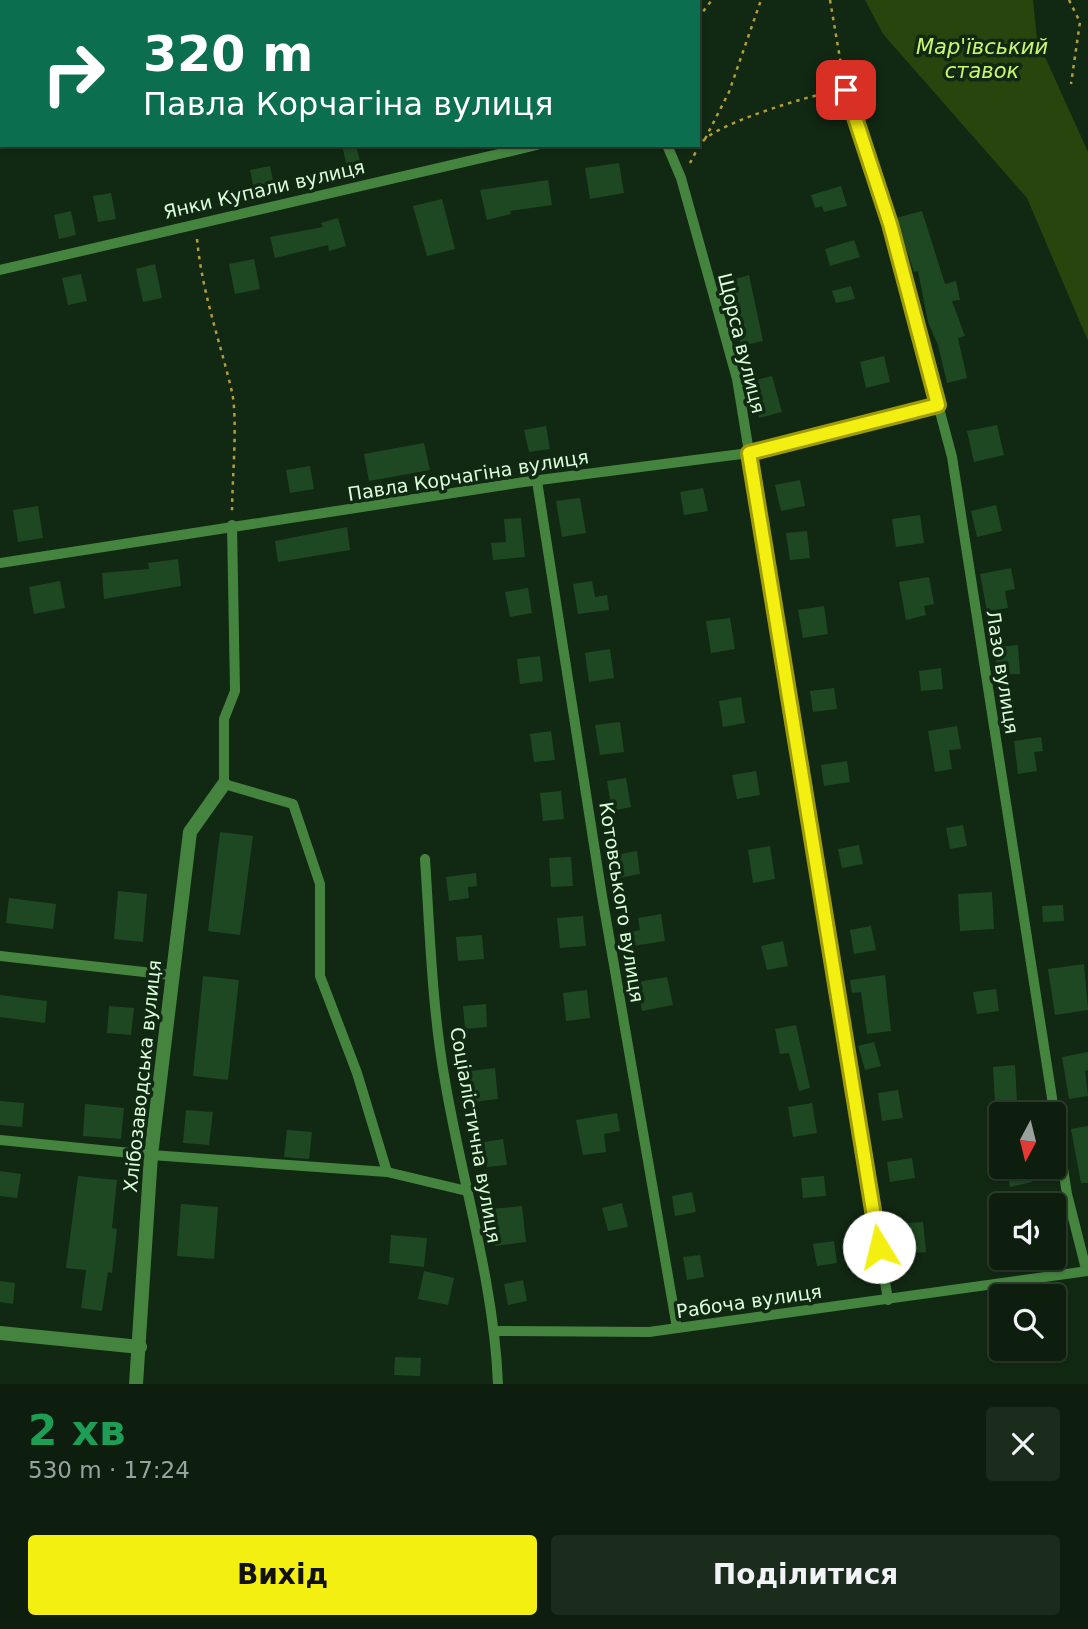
<!DOCTYPE html>
<html lang="uk">
<meta charset="utf-8">
<style>
body{margin:0;font-family:"DejaVu Sans",sans-serif;background:#1b2b1c;color:#f1f3f6;height:100vh;display:flex;flex-direction:column;font-size:26px;white-space:nowrap}
*{box-sizing:border-box;margin:0}
p{font-size:23px;color:#9aa29e}
.icon{flex:none;width:38px;height:38px;fill:none;stroke:currentColor;stroke-width:2;stroke-linecap:round;stroke-linejoin:round}
.map{position:relative;height:1384px;overflow:hidden}
.side{display:flex;flex-direction:column;background:#0d1e0e;flex:1}
.side>*{flex:none}
.top-card{position:absolute;left:0px;top:0px;width:700px;height:147px;box-shadow:0 2px 5px #0004,0 0 0 2px #2d3c2e;background:#0b6e4f;color:#fff;overflow:hidden}
.needle{width:46px;rotate:187deg}
.buttons{position:absolute;left:989px;top:1102px;display:grid;gap:14px}
.buttons a{display:grid;place-items:center;width:77px;height:77px;border-radius:7px;background:#0d1e0e;box-shadow:0 2px 5px #0004,0 0 0 2px #2d3c2e;font-size:35px}
.pin{position:absolute;display:grid;place-items:center;width:60px;height:60px;color:#fff;margin:-30px;border-radius:14px;box-shadow:0 4px 10px #0006}
.me{position:absolute;width:77px;margin:-38px;rotate:351deg;stroke-linejoin:round;filter:drop-shadow(0 0 5px #0008)}
.turn{display:flex;align-items:center;gap:24px;height:147px;padding:0 28px;font-size:32px}
.turn .icon{width:91px;height:91px;stroke-width:2.5}
.turn b{display:block;font-size:49px;line-height:60px}
.round{display:grid;place-items:center;flex:none;width:74px;height:74px;border-radius:7px;background:#1b2b1c}
.overview{display:flex;align-items:center;justify-content:space-between;height:119px;padding:0 28px}
h1{font-size:42px;font-weight:700;line-height:52px;color:#1e9e55}
.cta{display:flex;gap:14px;margin-top:auto;padding:14px 28px}
.cta a{flex:1;height:80px;border-radius:7px;background:#f3ef10;color:#111;font-size:28px;font-weight:700;line-height:80px;text-align:center}
.cta a+a{background:#1b2b1c;color:#f1f3f6}
.map>svg:first-child{display:block}
</style>
<div class="map">
<svg width="1088" height="1384" viewBox="0 0 1088 1384">
<rect width="100%" height="100%" fill="#112813"/>
<path fill="#28450e" d="M865,0H1033L1037,39L1088,152V341L1027,198L883,34Z"/>
<g fill="#1e4822">
<path d="M342,145H356L363,173L349,176Z"/>
<path d="M619,163L624,193L590,199L585,168Z"/>
<path d="M270,166L274,185L254,189L250,170Z"/>
<path d="M548,180L552,205L510,211L511,214L487,220L480,190Z"/>
<path d="M841,186L847,206L824,212L822,206L815,208L811,195Z"/>
<path d="M111,193L116,219L98,222L93,196Z"/>
<path d="M442,199L455,249L427,256L413,206Z"/>
<path d="M71,211L76,235L59,239L54,215Z"/>
<path d="M922,211L945,284L956,281L960,300L952,301L965,336L958,338L967,378L947,383L938,345L928,322L918,271L914,272L896,218Z"/>
<path d="M338,218L346,246L329,251L328,245L275,258L270,237L323,227L321,223Z"/>
<path d="M854,240L860,257L830,266L825,249Z"/>
<path d="M254,259L260,289L235,294L229,264Z"/>
<path d="M155,264L162,298L143,302L136,269Z"/>
<path d="M81,274L87,301L68,305L62,278Z"/>
<path d="M749,275L763,341L741,346L735,320L732,321L721,283Z"/>
<path d="M851,286L855,299L836,303L832,291Z"/>
<path d="M884,356L890,382L866,388L860,362Z"/>
<path d="M772,376L782,412L759,418L749,382Z"/>
<path d="M997,425L1004,455L974,462L967,431Z"/>
<path d="M546,426L550,449L529,452L524,430Z"/>
<path d="M424,443L430,470L369,481L364,454Z"/>
<path d="M310,466L314,489L290,493L286,470Z"/>
<path d="M800,480L805,506L781,511L775,485Z"/>
<path d="M703,488L708,511L684,515L680,492Z"/>
<path d="M580,498L586,533L562,537L556,501Z"/>
<path d="M996,505L1002,531L977,537L971,511Z"/>
<path d="M38,506L43,538L18,542L13,510Z"/>
<path d="M920,515L924,543L896,547L892,519Z"/>
<path d="M521,518L525,557L493,560L491,543L506,542L504,519Z"/>
<path d="M347,527L350,550L278,562L275,541Z"/>
<path d="M807,531L810,558L790,560L786,533Z"/>
<path d="M178,559L181,586L104,599L102,573L149,569L148,563Z"/>
<path d="M1011,568L1015,589L1005,591L1008,608L987,611L980,574Z"/>
<path d="M929,577L934,604L924,606L926,615L906,620L899,582Z"/>
<path d="M60,581L65,608L34,614L29,587Z"/>
<path d="M592,581L595,597L607,595L609,610L578,614L573,584Z"/>
<path d="M528,588L532,613L510,617L505,592Z"/>
<path d="M824,606L828,634L803,638L798,610Z"/>
<path d="M730,618L735,649L711,653L706,621Z"/>
<path d="M1018,645L1020,674L997,675L995,647Z"/>
<path d="M610,649L614,678L589,682L585,653Z"/>
<path d="M540,656L543,681L520,684L517,659Z"/>
<path d="M941,668L943,689L921,691L919,671Z"/>
<path d="M834,688L837,709L813,712L810,691Z"/>
<path d="M741,697L745,723L723,727L719,701Z"/>
<path d="M620,722L624,752L600,755L595,725Z"/>
<path d="M957,726L961,749L949,750L952,769L935,772L928,731Z"/>
<path d="M551,731L555,760L534,762L530,734Z"/>
<path d="M1041,737L1043,751L1034,752L1037,771L1018,774L1014,741Z"/>
<path d="M847,761L850,782L824,786L821,765Z"/>
<path d="M756,771L760,795L737,799L732,775Z"/>
<path d="M626,778L631,807L612,811L607,781Z"/>
<path d="M561,791L564,819L543,821L540,793Z"/>
<path d="M963,825L967,846L950,849L946,828Z"/>
<path d="M220,832L253,836L240,935L208,931Z"/>
<path d="M859,845L863,864L842,868L838,849Z"/>
<path d="M770,846L775,879L753,883L748,850Z"/>
<path d="M637,851L640,874L619,878L615,855Z"/>
<path d="M571,857L573,886L551,887L549,858Z"/>
<path d="M476,873L477,886L468,887L469,898L449,901L446,877Z"/>
<path d="M118,891L147,894L143,942L114,939Z"/>
<path d="M992,892L994,929L960,931L958,894Z"/>
<path d="M9,898L56,904L53,929L6,923Z"/>
<path d="M1063,905L1064,921L1043,922L1042,906Z"/>
<path d="M661,914L665,941L633,946L631,932L640,930L638,918Z"/>
<path d="M583,916L586,946L560,948L557,918Z"/>
<path d="M871,926L876,950L854,954L850,930Z"/>
<path d="M482,935L484,959L458,961L456,937Z"/>
<path d="M783,941L788,966L767,970L761,946Z"/>
<path d="M1084,964L1088,1010L1055,1015L1048,969Z"/>
<path d="M885,975L891,1031L867,1034L861,992L852,993L850,980Z"/>
<path d="M203,976L239,980L228,1080L193,1076Z"/>
<path d="M667,977L673,1005L642,1011L637,982Z"/>
<path d="M996,989L999,1011L977,1014L973,992Z"/>
<path d="M587,990L590,1018L566,1021L563,993Z"/>
<path d="M0,995L47,1001L45,1023L0,1017Z"/>
<path d="M486,1004L487,1027L465,1029L463,1006Z"/>
<path d="M109,1006L134,1008L131,1035L107,1033Z"/>
<path d="M796,1025L810,1088L799,1091L789,1053L780,1054L775,1029Z"/>
<path d="M874,1042L881,1066L865,1070L858,1046Z"/>
<path d="M1088,1052V1070L1085,1071L1088,1096L1069,1099L1062,1057Z"/>
<path d="M1015,1065L1017,1102L995,1103L993,1067Z"/>
<path d="M495,1068L498,1099L474,1102L470,1071Z"/>
<path d="M898,1090L903,1118L882,1121L878,1093Z"/>
<path d="M0,1101L24,1103L22,1127L0,1125Z"/>
<path d="M812,1103L817,1133L793,1137L788,1107Z"/>
<path d="M85,1104L124,1108L121,1139L83,1136Z"/>
<path d="M186,1110L213,1112L209,1145L183,1143Z"/>
<path d="M617,1113L620,1131L604,1134L606,1152L583,1155L576,1120Z"/>
<path d="M1088,1126V1183H1081L1071,1129Z"/>
<path d="M287,1130L312,1132L309,1159L284,1157Z"/>
<path d="M503,1139L507,1165L487,1167L484,1142Z"/>
<path d="M912,1158L915,1178L890,1182L887,1162Z"/>
<path d="M1006,1167H1029L1032,1182L1010,1187Z"/>
<path d="M0,1171L21,1174L17,1198L0,1196Z"/>
<path d="M78,1176L117,1180L112,1228L117,1229L112,1273L108,1272L102,1311L81,1308L86,1270L66,1268Z"/>
<path d="M824,1176L826,1196L803,1198L801,1178Z"/>
<path d="M692,1192L696,1212L675,1216L672,1196Z"/>
<path d="M622,1203L628,1227L608,1231L602,1208Z"/>
<path d="M181,1204L218,1207L214,1259L177,1256Z"/>
<path d="M522,1206L526,1242L495,1246L491,1209Z"/>
<path d="M923,1222L926,1252L900,1254L897,1224Z"/>
<path d="M391,1235L427,1238L424,1267L389,1263Z"/>
<path d="M834,1241L837,1263L817,1266L813,1244Z"/>
<path d="M700,1255L704,1277L687,1280L683,1257Z"/>
<path d="M424,1271L454,1278L448,1305L418,1299Z"/>
<path d="M523,1280L527,1301L508,1305L504,1284Z"/>
<path d="M0,1281L15,1283L13,1304L0,1302Z"/>
<path d="M395,1357L421,1358L420,1376L394,1375Z"/>
</g>
<g fill="none" stroke-linecap="round" stroke-linejoin="round">
<g stroke="#b59e37" stroke-width="2.5" stroke-dasharray="3.5 5" stroke-linecap="butt">
<path d="M830,0L843,76"/>
<path d="M1069,0L1080,22L1071,84"/>
<path d="M698,18L712,0"/>
<path d="M705,139L729,92L761,0"/>
<path d="M690,163C694,156 698,146 704,140C720,123 807,96 832,92"/>
<path d="M197,239C202,293 220,341 232,392C238,421 232,480 232,512"/>
</g>
<g stroke="#45843f" stroke-width="10">
<path d="M846,90L890,224L952,457L1067,1194L1086,1269"/>
<path d="M667,145L681,178L737,379L888,1300"/>
<path d="M0,270L537,145"/>
<path d="M537,481L602,896L677,1328"/>
<path d="M232,525L235,691L224,719V784L293,804L320,884V976L357,1073L387,1172"/>
<path d="M0,563L524,482L749,453L938,405"/>
<path d="M425,859C430,933 432,1008 445,1081C462,1182 494,1282 498,1384"/>
<path d="M0,956L171,975"/>
<path d="M0,1140L151,1155L387,1172L467,1191"/>
<path d="M496,1331L649,1332L1088,1271"/>
</g>
<g stroke="#45843f" stroke-width="14">
<path d="M0,1333L140,1347"/>
<path d="M136,1384L151,1155L190,832L224,784"/>
</g>
</g>
<g fill="none" stroke-linecap="round" stroke-linejoin="round">
<defs>
<path id="route" d="M846,90L890,224L938,405L749,453L879,1247"/>
</defs>
<use href="#route" stroke="#9e9b0a" stroke-width="18"/>
<use href="#route" stroke="#f3ef10" stroke-width="12"/>
</g>
<g text-anchor="middle" stroke-width="7" stroke-linejoin="round" paint-order="stroke">
<g font-size="19" fill="#dafdda" stroke="#112813">
<text transform="translate(264 189) rotate(-13)" y="7">Янки Купали вулиця</text>
<text transform="translate(742 343) rotate(76)" y="7">Щорса вулиця</text>
<text transform="translate(468 475) rotate(-9)" y="7">Павла Корчагіна вулиця</text>
<text transform="translate(1003 672) rotate(81)" y="7">Лазо вулиця</text>
<text transform="translate(622 902) rotate(81)" y="7">Котовського вулиця</text>
<text transform="translate(142 1076) rotate(-84)" y="7">Хлібозаводська вулиця</text>
<text transform="translate(476 1135) rotate(80)" y="7">Соціалістична вулиця</text>
<text transform="translate(749 1301) rotate(-8)" y="7">Рабоча вулиця</text>
</g>
<g font-size="21" font-style="italic" fill="#c8f86e" stroke="#112813">
<text x="982" y="54">Мар'ївський<tspan x="982" dy="24">ставок</tspan></text>
</g>
</g>
</svg>
<div class="buttons">
<a><svg class="needle" viewBox="-14 -14 28 28"><path d="M0-13l5 13h-10z" fill="#e53935"/><path d="M0 13l5-13h-10z" fill="#9aa29e"/></svg></a>
<a><svg class="icon" aria-label="sound" viewBox="0 0 24 24"><path d="M4 9h4l5-4v14l-5-4H4zM17 9q2 3 0 6"/></svg></a>
<a><svg class="icon" aria-label="search" viewBox="0 0 24 24"><circle cx="10" cy="10" r="6"/><path d="M15 15l6 6"/></svg></a>
</div>
<div class="pin" style="left:846px;top:90px;background:#d93025"><svg class="icon" aria-label="arrive" viewBox="0 0 24 24"><path d="M6 21V4h12l-3 4 3 4H6"/></svg></div>
<svg class="me" style="left:879px;top:1247px" viewBox="-20 -20 40 40"><circle r="19" fill="#fff"/><path d="M0-13L10 11 0 6-10 11z" fill="#f3ef10"/></svg>
<div class="top-card">
<div class="turn"><svg class="icon" aria-label="right" viewBox="0 0 24 24"><path d="M7 20v-9h11M14 6l5 5-5 5"/></svg><div><b>320 m</b>Павла Корчагіна вулиця</div></div>
</div>
</div>
<section class="side">
<div class="overview"><div><h1>2 хв</h1><p>530 m · 17:24</p></div><a class="round"><svg class="icon" aria-label="close" viewBox="0 0 24 24"><path d="M6 6l12 12M18 6L6 18"/></svg></a></div>
<div class="cta"><a>Вихід</a><a>Поділитися</a></div>
</section>
